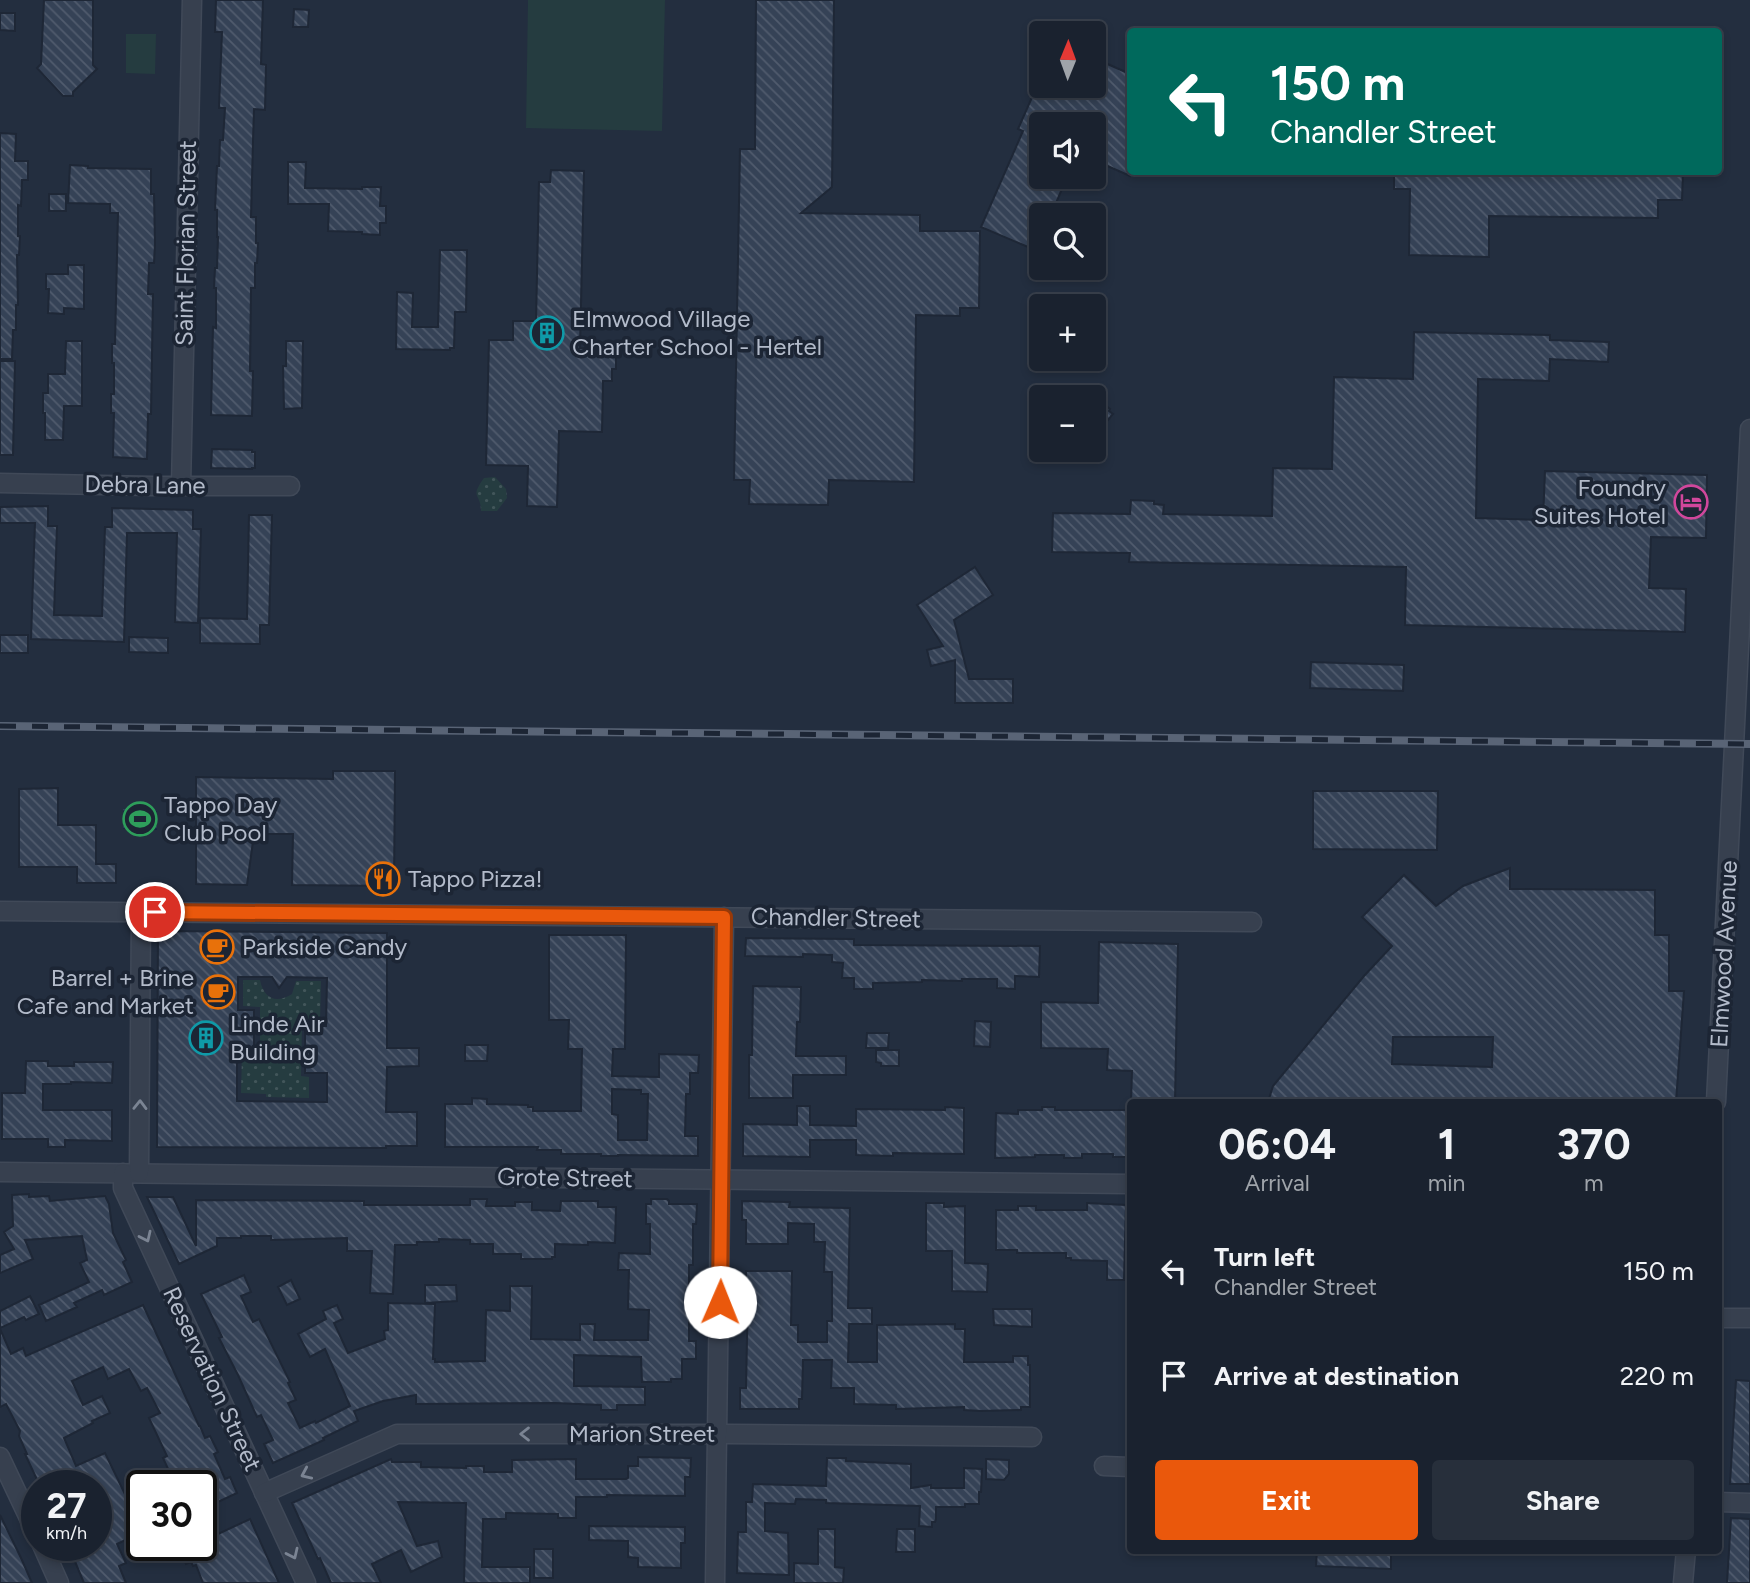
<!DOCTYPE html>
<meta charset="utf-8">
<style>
body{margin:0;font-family:Figtree,sans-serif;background:#272f3b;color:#f1f3f6;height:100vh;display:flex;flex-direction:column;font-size:26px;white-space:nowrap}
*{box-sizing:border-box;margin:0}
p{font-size:23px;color:#9fa4aa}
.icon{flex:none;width:38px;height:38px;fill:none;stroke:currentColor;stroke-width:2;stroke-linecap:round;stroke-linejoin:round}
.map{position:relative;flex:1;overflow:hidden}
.panel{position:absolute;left:1127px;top:1099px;width:595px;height:455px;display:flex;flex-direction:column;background:#1a222f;border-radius:7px;box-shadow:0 4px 10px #0003,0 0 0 2px #383f4b}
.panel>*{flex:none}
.guide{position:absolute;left:1127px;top:28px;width:595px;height:147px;border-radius:7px;box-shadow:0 4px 10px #0003,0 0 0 2px #383f4b;background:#00695c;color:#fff;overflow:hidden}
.needle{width:46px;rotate:1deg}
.buttons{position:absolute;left:1029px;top:21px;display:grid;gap:14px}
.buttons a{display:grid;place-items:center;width:77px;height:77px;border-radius:7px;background:#1a222f;box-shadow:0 4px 10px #0003,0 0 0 2px #383f4b;font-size:35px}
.speed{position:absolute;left:21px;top:1470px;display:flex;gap:14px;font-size:35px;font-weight:700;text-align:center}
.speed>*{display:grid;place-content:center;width:91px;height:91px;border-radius:50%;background:#1a222f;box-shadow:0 4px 10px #0003,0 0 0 2px #383f4b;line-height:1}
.speed small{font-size:18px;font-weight:400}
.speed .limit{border:4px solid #111;border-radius:10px;background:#fff;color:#111}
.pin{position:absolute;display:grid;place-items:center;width:60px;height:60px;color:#fff;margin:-30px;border:4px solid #fff;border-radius:50%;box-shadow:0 2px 7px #0007}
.me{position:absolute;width:77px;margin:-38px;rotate:1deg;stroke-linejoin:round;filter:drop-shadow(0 0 5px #0008)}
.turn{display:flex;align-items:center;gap:24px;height:147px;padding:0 28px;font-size:32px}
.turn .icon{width:91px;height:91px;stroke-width:2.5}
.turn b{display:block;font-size:49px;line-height:60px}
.eta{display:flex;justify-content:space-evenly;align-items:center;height:119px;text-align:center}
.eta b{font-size:42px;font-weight:700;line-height:49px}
.action{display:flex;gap:14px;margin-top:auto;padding:14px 28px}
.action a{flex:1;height:80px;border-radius:7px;background:#ea580c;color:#fff;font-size:28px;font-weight:700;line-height:80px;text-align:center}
.action a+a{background:#272f3b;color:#f1f3f6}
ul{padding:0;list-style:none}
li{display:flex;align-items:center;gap:21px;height:105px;padding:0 28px}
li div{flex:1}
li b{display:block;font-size:26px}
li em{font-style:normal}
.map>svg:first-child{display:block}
</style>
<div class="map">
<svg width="1750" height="1583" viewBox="0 0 1750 1583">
<defs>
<pattern id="green-dots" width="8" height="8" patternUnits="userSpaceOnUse" patternTransform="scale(1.75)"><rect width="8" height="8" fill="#253c40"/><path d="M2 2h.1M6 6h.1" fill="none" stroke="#42565a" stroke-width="1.8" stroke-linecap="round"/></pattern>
<pattern id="water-rules" width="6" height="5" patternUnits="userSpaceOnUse" patternTransform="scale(1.75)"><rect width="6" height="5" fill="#16243e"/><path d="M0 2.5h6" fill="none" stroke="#364259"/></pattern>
<pattern id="building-back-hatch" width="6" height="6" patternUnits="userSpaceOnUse" patternTransform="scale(1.75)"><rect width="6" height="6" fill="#354256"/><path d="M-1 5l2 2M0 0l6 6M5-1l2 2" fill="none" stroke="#505b6d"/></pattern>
</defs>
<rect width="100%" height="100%" fill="#232e3f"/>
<g fill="url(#green-dots)">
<path d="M495,477L506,489L507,498L497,511H481C481,492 469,499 484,478Z"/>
<path d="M243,980H260C264,999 276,1004 292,994L296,981H321L320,1023L302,1024L301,1076L309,1077V1098L266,1097V1094L241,1093L242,1054H260V1007L243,1006Z"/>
</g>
<g fill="#253c40">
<path d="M528,0H665L662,131L526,128Z"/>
<path d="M126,34H156L155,74L126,73Z"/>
</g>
<path fill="url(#water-rules)" d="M123,809L157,810V830L123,829Z"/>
<g fill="url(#building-back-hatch)" stroke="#1e2736" stroke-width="2" fill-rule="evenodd">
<path d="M44,0H93V65L97,69L73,92V96H63L37,68L41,64Z"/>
<path d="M216,0H263L261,64L266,65L265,110L254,109L253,141L251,217H256V243H258L257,263H255V288H251L250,371H253L252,416L211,415L213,327L216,328V288H214L215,268H217L218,237H217V210H215L217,166H219L220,140H223L225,108H219L222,32H215Z"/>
<path d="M756,0H834L832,187L801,213L920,215V231H980L979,308H960V316L916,315L914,482L829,480L828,505L749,504L750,480H734L740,149H755Z"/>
<path d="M294,9L309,10L308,27H293Z"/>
<path d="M0,13H15V31L0,30Z"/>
<path d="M1094,58L1130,74V176L1094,160V124H1041V177H1067L1051,215H1041V237L1035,250L981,227L1023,131L1018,129L1037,86H1094Z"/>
<path d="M0,133L16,134L15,161H28V180H22L21,206L18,205V236H20L19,255H17L18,305H16V330H13L12,359H0Z"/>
<path d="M288,162H306L305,188L362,189V187H381L380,206H386V223H380V235L362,234V232L328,231L329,204H288Z"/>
<path d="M70,165L88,166V168L151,169V194H154L155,244L154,263H149L148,294H153L151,414H148L147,459L113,457L114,413H111V394H114V363H112V344H115L118,213H110V204L68,203Z"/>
<path d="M551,170L584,171L580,348L616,349V369H612V381H603L602,432L559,431L557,507L527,506L528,466L486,465L489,340H513V321H536L539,182H550Z"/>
<path d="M1394,172H1683L1682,200H1658V218L1489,216V257L1409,255L1410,189H1394Z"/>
<rect x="49" y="194" width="17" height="17"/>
<path d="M440,250H467L466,312H455L454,348H450V350L396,349L397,292L413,293L412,327H438Z"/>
<path d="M68,265H84V309L64,308V314L48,313L49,289H46V274H68Z"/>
<path d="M1414,332L1550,335V340L1609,342L1608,362L1550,359L1549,381L1478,379L1476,518L1543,520L1545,471L1707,475L1706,538L1651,537L1649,588L1686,589L1685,632L1405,625L1406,567L1129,562L1130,553L1052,552L1053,513L1130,514L1131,500L1154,501V504L1164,505L1163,514L1272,516L1273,468L1332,469L1334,377L1413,379Z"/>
<path d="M66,341H82V406H64L63,440H45V413H43V393H48V374H65Z"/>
<path d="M286,341H303L302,408L284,409L283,366H286Z"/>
<path d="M0,361H15L13,455H0Z"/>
<path d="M1094,396L1110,409L1109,411L1113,414L1094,437Z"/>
<path d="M212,449L252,450V452H255V468H252V469L211,468Z"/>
<path d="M48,506V526H57L54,615L102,616L105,527H112V508L193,510V529H201L198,623L175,622L177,533H127L124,642L31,639L35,523H0V507Z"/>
<path d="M249,515H272L269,625H260V644L200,643V618L247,619Z"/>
<path d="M975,567L993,595L954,620L969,679H1013V703H955V660L931,666L927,650L943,646L917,605Z"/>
<rect x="0" y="635" width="28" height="18"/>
<path d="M129,637L168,638V653L129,652Z"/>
<path d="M1311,662L1404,665L1403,691L1310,688Z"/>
<path d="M333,771H395L394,886L292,885L293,834H254L247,885L196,884V777L333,779Z"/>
<path d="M58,788V825H96V864H116V883H77V867H19V789Z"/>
<path d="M1313,791H1438L1437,850L1313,849Z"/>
<path d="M1510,868V889L1655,890V935H1669V991H1684L1676,1102H1268L1273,1086L1364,976L1392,946L1362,917L1404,875L1436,906L1463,886ZM1393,1037H1493L1492,1067L1392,1064Z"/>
<path d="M158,931L387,933V1048H419V1066L387,1067L386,1112H417V1146H386V1148L157,1147ZM238,977H272L279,988L287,977L327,978L326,1026H305V1073H327V1102L237,1101V1050H254V1010H238Z"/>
<path d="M549,935H626L625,1049H613L612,1076L659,1077V1054L699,1055L698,1073H690V1094H686L685,1136H698V1156L618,1155V1156H601V1154H561V1150H537L538,1147H445V1104H472V1098L487,1099V1104L528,1105V1107H533V1111H581L582,1049H568L569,1020H549ZM612,1089L641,1090V1094H648L647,1140H618V1115L612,1114Z"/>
<path d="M746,938L854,939V945L1040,946L1039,977L1015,976V989L997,988V979H962V981L922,980V982L873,983V989H854V978H842L843,963L832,962V955L803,954V957L745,956Z"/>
<path d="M1099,942L1178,944L1175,1102H1131L1132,1071L1107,1070L1108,1049L1041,1048V1002L1098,1003Z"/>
<path d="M753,986L801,987L800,1022H797L796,1056H846V1075H793V1098H749V1055H752Z"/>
<path d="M975,1021L991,1022L990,1047L974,1046Z"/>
<path d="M867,1033H889L888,1048H866Z"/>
<path d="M465,1045H488L487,1061H465Z"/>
<path d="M876,1050H899V1066H881V1063L876,1062Z"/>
<path d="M26,1061H48V1066H74V1062H113L112,1083L71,1082V1084H43V1110H112V1141L65,1140V1147H48V1139H2V1093H25Z"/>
<path d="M797,1106H810V1125L856,1126V1109L945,1110V1107L964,1108V1154L893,1153V1156L856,1155V1140H810V1157L743,1156V1124L797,1125Z"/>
<path d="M1042,1107H1055V1110H1130V1157H1113V1154H1082V1158H1064V1155H1035V1157L995,1158L996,1113L1018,1114V1110H1042Z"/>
<path d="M29,1194V1197L49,1196L50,1201L105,1196L109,1204L113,1233L126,1260L123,1262L132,1282L104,1295L102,1290L74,1303L77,1307L46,1321L39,1305L89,1282L80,1263L87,1260L82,1236L25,1240L33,1259L0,1273V1255L14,1249L4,1232L13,1226L12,1195Z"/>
<path d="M147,1197H173L196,1246V1200L364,1201V1205H470V1199H487L486,1206H515V1202H532V1210L560,1211L561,1201H598V1207H616L615,1243L588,1242V1245L555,1244V1257H552V1259H521V1254H493V1244H470V1240L439,1239V1242H417V1245H395L393,1294L370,1293L372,1251H347V1238L271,1240V1236H241V1238H217V1246L179,1264Z"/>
<path d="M651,1199H667L669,1201V1204H697L696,1224H693V1265H689V1341H696V1359H682V1379H671V1382H642L641,1357L574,1355V1386L645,1387V1405H617V1410H601V1405L555,1403L416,1404V1395L383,1401L354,1411L358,1421L323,1438L324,1440L273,1463L264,1444L273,1440L261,1415L257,1417L238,1375L219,1338L222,1337L201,1294L244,1275L251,1292L241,1296L253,1322L259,1319L290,1382L288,1383L296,1400L288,1403L300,1428L315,1421L316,1423L350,1406L325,1349L310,1357L298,1334L326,1319L323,1311L337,1305L343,1319L334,1323L348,1353L385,1339L384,1331L388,1330V1303L435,1304L433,1359H435V1362L485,1361L486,1310L510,1311V1286H532L531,1339L580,1340V1324H595L594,1340H648L649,1310L628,1309L629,1270H618L619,1253L650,1254V1224H646V1204H651Z"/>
<path d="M742,1201L790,1202L789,1207L850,1208L848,1308H872V1324H849L848,1362H877V1325L955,1324V1329H965L964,1362H1013V1356H1028V1365H1030V1407H1021V1410L981,1411L964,1410V1407L896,1409V1405L854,1404V1388H831L832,1360H803L802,1399H799V1409H740V1388H746L748,1290H746V1271H792L791,1325H798V1342H827V1321H832V1272H824L825,1242H814V1224L788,1223V1244H746V1220H742Z"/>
<path d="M926,1203H944V1207L965,1206V1263L988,1264L987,1292L952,1291V1251H926Z"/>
<path d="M1087,1203L1126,1205L1124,1280H1107V1261L1071,1260V1258H1066V1253H1017V1250H996V1210H1018V1206H1036V1210H1087Z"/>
<path d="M291,1280L300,1299L287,1305L278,1287Z"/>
<path d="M425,1285H456L457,1301L425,1303Z"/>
<path d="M30,1296L39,1314L26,1320L24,1317L0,1328V1311Z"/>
<path d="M143,1305L199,1426H200L205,1438L210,1436L218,1452L214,1454L225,1479L230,1477L237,1493L201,1510V1486H176L163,1458L167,1456L149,1418L160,1413L147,1388L141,1391L129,1369L108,1379L103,1367L72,1381L83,1405L102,1396L110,1413L92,1421L93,1423L64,1438L76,1466L105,1453L137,1519L142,1517V1532L117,1544L126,1563L119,1566L126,1583H84L68,1545H96V1486H40L25,1454H27L19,1436L20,1431L6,1404L0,1407V1329L11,1354L23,1348L26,1356Z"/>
<path d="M993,1309H1032V1327L994,1325Z"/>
<path d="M1736,1380L1750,1381V1484H1730Z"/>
<path d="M638,1457L691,1458L690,1477H685V1496L607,1495V1497H576V1518H558V1514L506,1513V1519H483L482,1567H530V1583H464L466,1503L398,1502L417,1546L438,1541L442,1557L411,1572L401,1550L372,1564L381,1583H331L320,1558L318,1559L292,1503L391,1459L392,1462H421V1467L466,1468V1466H484V1472H512V1460L576,1459V1479H626L628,1478V1466H638Z"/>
<path d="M827,1458H846V1461L911,1464V1488L931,1485V1488H964V1468L982,1469L981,1492H979V1504H965V1507H936V1519L935,1522H932V1527L919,1526L920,1506L826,1503V1500L796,1499L795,1504L765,1503V1531L788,1533L789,1575L737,1573L738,1532H746V1502H752L753,1484L826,1486Z"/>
<path d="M986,1459L1009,1460V1474L1004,1480L986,1479Z"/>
<path d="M0,1515L21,1558L32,1583H0Z"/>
<path d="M1731,1518L1750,1519V1583H1727Z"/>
<path d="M250,1519L279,1583H203L196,1565L193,1566L191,1562L186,1564L178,1545H201V1542Z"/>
<path d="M589,1526L685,1527V1543H681V1568L638,1567V1558L628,1557V1541L589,1540Z"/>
<path d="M818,1529H835V1567L844,1568L843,1583H794V1563L818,1564Z"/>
<path d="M897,1529H915V1552H896Z"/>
<rect x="534" y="1549" width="19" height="29"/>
<path d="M1317,1550H1391V1569L1316,1566Z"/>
</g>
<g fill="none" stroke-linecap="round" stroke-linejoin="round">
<defs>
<g id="minor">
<path d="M0,483L152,486H290"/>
<path d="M181,486L192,0"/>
<path d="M0,911L1252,922"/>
<path d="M1716,1102L1750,429"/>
<path d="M0,1172L1130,1184"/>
<path d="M123,1173V1188L306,1583"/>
<path d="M139,1173L141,912"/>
<path d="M1718,1318H1750"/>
<path d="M0,1457L37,1535"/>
<path d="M1104,1466L1130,1467"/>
<path d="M264,1493L397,1434H729L1032,1437"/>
<path d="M1718,1502L1750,1503"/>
<path d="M42,1545L59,1583"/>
<path d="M715,1583L724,917"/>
<path d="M1683,1583L1686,1550"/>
</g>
</defs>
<use href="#minor" stroke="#404958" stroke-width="21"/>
<use href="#minor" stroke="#37404f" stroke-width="18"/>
<defs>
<path id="rail" d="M0,726L1750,744"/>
</defs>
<use href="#rail" stroke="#596476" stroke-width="8"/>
<use href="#rail" stroke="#1c2534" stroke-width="5" stroke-dasharray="16" stroke-linecap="butt"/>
</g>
<defs><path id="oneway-chevron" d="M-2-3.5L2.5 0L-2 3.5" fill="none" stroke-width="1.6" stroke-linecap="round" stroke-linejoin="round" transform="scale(1.75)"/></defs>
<g stroke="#7b8493">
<use href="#oneway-chevron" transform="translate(140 1105) rotate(-89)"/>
<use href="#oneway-chevron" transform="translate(146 1237) rotate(65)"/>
<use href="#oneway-chevron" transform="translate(525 1434) rotate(-180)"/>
<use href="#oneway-chevron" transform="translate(306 1474) rotate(156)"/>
<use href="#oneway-chevron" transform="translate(293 1554) rotate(65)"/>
</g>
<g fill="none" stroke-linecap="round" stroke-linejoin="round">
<defs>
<path id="route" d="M155,912L724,917L720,1302"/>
</defs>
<use href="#route" stroke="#983908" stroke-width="18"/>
<use href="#route" stroke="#ea580c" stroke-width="12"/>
</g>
<defs>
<symbol id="building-ring" viewBox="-11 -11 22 22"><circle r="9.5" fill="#1c2534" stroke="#0f9aa8" stroke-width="1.5"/><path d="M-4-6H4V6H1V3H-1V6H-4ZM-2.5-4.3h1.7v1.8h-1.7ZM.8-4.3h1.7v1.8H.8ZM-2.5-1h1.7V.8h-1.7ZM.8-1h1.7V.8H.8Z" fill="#0f9aa8"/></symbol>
<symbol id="hotel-ring" viewBox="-11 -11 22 22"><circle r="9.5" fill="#1c2534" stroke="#d1479c" stroke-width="1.5"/><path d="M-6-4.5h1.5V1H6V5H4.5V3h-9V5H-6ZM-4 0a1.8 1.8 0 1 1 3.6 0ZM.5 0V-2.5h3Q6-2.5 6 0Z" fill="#d1479c"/></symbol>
<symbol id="stadium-ring" viewBox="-11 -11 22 22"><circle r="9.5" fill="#1c2534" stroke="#2e9e5b" stroke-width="1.5"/><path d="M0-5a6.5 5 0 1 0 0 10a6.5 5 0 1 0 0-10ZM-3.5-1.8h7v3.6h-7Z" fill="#2e9e5b"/></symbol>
<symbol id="restaurant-ring" viewBox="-11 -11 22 22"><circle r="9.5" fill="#1c2534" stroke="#e8710a" stroke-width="1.5"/><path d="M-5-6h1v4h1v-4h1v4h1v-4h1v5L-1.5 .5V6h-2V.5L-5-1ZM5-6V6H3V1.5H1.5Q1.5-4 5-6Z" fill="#e8710a"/></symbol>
<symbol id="cafe-ring" viewBox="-11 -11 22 22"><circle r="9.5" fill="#1c2534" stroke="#e8710a" stroke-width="1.5"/><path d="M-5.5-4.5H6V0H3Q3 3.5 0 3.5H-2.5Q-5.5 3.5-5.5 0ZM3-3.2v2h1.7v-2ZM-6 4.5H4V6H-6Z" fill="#e8710a"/></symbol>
</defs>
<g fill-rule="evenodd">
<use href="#building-ring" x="528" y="314" width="38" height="38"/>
<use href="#hotel-ring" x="1672" y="483" width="38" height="38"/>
<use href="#stadium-ring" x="121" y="800" width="38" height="38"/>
<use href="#restaurant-ring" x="364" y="860" width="38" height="38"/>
<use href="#cafe-ring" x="198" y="928" width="38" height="38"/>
<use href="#cafe-ring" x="199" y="973" width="38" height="38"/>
<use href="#building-ring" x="187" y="1019" width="38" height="38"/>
</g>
<g text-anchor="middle" stroke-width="7" stroke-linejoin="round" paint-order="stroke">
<g font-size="24" fill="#b3bbca" stroke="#1c2534">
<text transform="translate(186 243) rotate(-89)" y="8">Saint Florian Street</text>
<text transform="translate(145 485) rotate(1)" y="8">Debra Lane</text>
<text transform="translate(836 918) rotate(1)" y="8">Chandler Street</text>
<text transform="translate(1724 954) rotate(-87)" y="8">Elmwood Avenue</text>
<text transform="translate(565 1178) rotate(1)" y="8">Grote Street</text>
<text transform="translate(212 1379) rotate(65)" y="8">Reservation Street</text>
<text x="642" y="1442">Marion Street</text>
</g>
<g font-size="24" fill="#b3bbca" stroke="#1c2534" text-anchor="start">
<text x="572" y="327">Elmwood Village<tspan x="572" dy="28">Charter School - Hertel</tspan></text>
<text x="1666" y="496" text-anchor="end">Foundry<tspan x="1666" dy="28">Suites Hotel</tspan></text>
<text x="164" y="813">Tappo Day<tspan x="164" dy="28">Club Pool</tspan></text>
<text x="408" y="887">Tappo Pizza!</text>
<text x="242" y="955">Parkside Candy</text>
<text x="194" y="986" text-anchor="end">Barrel + Brine<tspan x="194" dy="28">Cafe and Market</tspan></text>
<text x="230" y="1032">Linde Air<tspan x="230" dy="28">Building</tspan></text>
</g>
</g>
</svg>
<div class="buttons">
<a><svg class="needle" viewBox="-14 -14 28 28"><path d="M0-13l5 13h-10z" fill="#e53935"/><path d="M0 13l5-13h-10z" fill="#9fa4aa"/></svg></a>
<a><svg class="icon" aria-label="sound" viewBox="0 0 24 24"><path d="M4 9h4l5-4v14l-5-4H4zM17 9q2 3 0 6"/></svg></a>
<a><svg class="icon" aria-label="search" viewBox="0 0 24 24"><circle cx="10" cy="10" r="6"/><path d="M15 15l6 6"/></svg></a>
<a>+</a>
<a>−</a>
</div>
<div class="speed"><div>27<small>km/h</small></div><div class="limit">30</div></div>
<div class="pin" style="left:155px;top:912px;background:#d93025"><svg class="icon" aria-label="arrive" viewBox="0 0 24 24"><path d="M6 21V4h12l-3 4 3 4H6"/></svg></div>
<svg class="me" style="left:720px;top:1302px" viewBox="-20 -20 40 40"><circle r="19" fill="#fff"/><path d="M0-13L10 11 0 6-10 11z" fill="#ea580c"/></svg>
<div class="guide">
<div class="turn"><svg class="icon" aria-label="left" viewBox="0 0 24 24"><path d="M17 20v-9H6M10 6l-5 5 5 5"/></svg><div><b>150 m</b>Chandler Street</div></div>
</div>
<section class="panel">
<div class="eta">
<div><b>06:04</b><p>Arrival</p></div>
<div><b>1</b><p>min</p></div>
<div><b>370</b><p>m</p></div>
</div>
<ul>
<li><svg class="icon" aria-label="left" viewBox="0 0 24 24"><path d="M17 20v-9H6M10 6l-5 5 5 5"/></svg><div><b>Turn left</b><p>Chandler Street</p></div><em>150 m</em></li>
<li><svg class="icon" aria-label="arrive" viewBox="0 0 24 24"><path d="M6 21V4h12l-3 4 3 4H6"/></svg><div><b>Arrive at destination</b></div><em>220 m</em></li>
</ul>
<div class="action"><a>Exit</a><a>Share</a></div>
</section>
</div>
